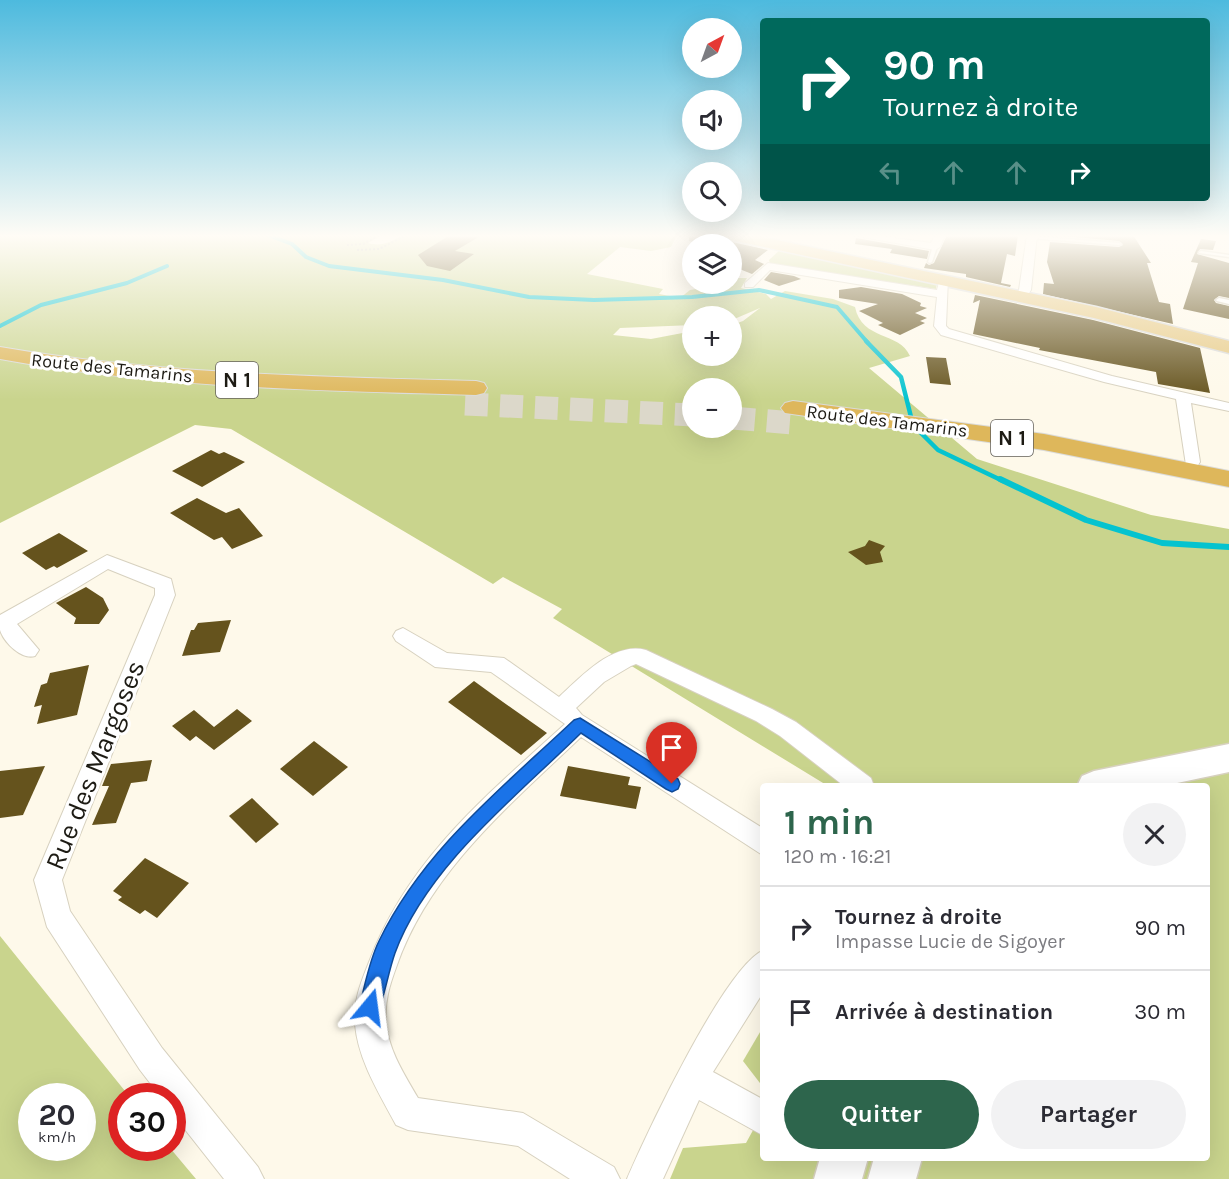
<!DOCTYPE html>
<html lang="fr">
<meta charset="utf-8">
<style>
body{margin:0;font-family:Karla,sans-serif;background:#f2f2f3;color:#2b2b33;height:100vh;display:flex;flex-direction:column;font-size:22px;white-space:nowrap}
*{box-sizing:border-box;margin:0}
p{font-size:20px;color:#7c7c81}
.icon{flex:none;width:33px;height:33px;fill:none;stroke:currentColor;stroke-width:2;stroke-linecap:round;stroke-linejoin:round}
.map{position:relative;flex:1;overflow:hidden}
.sheet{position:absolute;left:760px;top:783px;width:450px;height:378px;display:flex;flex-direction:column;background:#fff;border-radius:6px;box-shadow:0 6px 24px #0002}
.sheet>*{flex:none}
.banner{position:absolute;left:760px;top:18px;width:450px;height:183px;border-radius:6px;box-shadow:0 6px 24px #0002;background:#00695c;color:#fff;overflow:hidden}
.needle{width:39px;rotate:41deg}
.buttons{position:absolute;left:682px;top:18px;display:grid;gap:12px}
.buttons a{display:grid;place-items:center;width:60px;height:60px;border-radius:50%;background:#fff;box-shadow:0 6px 24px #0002;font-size:30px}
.speed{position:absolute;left:18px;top:1083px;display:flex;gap:12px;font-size:30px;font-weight:700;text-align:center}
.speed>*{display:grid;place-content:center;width:78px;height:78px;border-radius:50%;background:#fff;box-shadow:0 6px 24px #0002;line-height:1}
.speed small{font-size:15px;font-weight:400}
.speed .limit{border:9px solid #d22;background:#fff;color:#111}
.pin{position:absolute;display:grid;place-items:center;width:51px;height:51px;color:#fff;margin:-62px -26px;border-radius:50% 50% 50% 0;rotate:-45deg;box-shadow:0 0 6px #0007}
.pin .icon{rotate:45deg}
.me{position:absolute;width:66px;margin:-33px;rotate:16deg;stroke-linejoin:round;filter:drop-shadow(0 0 4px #0008)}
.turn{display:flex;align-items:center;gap:21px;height:126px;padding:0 24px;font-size:27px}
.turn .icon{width:78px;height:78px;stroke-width:2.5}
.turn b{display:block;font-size:42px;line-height:51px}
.lanes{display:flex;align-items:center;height:57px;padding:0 24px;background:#0003;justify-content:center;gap:30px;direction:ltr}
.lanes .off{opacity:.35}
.round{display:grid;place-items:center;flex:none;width:63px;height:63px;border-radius:32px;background:#f2f2f3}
.overview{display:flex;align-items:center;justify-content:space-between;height:102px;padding:0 24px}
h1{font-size:36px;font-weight:700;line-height:45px;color:#2d654c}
.cta{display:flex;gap:12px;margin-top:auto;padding:12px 24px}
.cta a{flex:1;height:69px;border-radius:36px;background:#2d654c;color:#fff;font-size:24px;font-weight:700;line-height:69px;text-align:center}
.cta a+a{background:#f2f2f3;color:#2b2b33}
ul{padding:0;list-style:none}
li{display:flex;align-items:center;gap:18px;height:84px;padding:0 24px;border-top:2px solid #e1e1e2}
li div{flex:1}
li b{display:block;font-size:22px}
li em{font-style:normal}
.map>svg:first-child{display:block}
</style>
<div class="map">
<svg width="1229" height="1179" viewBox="0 0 1229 1179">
<rect width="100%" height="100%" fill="#fef9ea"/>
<g fill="#c9d48d" fill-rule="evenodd">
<path d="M0,235H382L368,243C382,247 390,242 403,235H701L676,237L671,247L651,251L620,247L587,274L663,289L659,294L680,298L690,290L732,284V278H747L741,288L766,294L771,299L785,291L833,299L855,307C862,341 899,331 910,356L869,368L977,459L1151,515L1229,529V1179H670L683,1148L746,1143L763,1112L764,1158H1208V786H828L553,618L562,609L503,577L493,584L231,429L195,425L0,523ZM760,308L743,321L732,325V356H693V331L651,339L613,335L620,328L693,325V316H732V320ZM693,388H732V428H693Z"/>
<path d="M782,248L937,283L936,289L770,264L769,260Z"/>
<path d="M0,936L129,1096H122V1148H170L196,1179H0ZM32,1096H82V1148H32Z"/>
<path d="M763,1027V1087L743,1061Z"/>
</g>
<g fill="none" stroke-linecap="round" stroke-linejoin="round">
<g stroke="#05c3cf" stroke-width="4">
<path d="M268,235L292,244L306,257L329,266L443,280L529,297L594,300L692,297L759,290L837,307L868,343"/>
<path d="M0,326L41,305L127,283L167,266"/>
</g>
<path stroke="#05c3cf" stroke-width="4.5" d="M866,341L901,377L913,425L938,450L1003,481"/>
<path stroke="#05c3cf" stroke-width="6" d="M1000,479L1086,520L1162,543L1229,547"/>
</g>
<g fill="#65531d">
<path d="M450,235H482L455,251L474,254L450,271L427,266L418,255Z"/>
<path d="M689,235H722L732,242L768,250L755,260L764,264L752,274L732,266V244H704L689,241Z"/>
<path d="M947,235H1018L1015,256L1007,254L1001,283L1011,285L1010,287L966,277V274L924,268L926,263L929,265L934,263Z"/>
<path d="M1051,235H1133L1151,263H1147L1159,302L1170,304L1173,324L1043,294L1044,283L1054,284L1047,262L1050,242L1119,247L1123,245L1119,241Z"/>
<path d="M856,238L929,251L927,259L890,253L892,249L855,244Z"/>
<path d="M1201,239L1216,241L1213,250L1200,249L1197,254L1229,263V298L1219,296L1214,300L1216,303L1229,306V319L1183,309L1198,263L1191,262Z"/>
<path d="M771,272L794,276L801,279L779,286L764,280Z"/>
<path d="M861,287L902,294L921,303L920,306L927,308L915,313L927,318L920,321L925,323L900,335L878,325L883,323L859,311L878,304L839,298V290Z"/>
<path d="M975,295L1093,320L1200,348L1210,393L1158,384L1156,372L1039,350L1040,348L973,334L980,300L973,303Z"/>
<path d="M926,357L946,358L951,385L930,383Z"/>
<path d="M211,450L219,454L224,452L245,462L202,487L172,471Z"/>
<path d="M197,498L226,513L239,508L263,536L232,549L222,537L214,540L170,513Z"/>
<path d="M59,533L88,551L57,568L54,566L46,570L22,553Z"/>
<path d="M869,540L885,546L880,552L883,562L866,565L848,552L865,546Z"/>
<path d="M86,587L103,598L109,610L99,624H74L76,618L56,603Z"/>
<path d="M231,620L220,652L182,656L191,630H194L198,623Z"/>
<path d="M89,665L77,715L37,724L42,705L34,707L41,685L47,683L50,673Z"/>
<path d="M474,681L496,697L547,733L521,755L448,702Z"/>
<path d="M237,709L252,721L214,750L196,736L190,741L172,726L194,710L214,727Z"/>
<path d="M314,741L348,767L313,796L280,769Z"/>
<path d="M152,760L147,781L131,783L116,823L92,825L109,786H102L111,764Z"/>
<path d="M45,766L23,815L0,818V771Z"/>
<path d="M568,766L630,777L628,785L641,787L636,809L560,796Z"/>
<path d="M252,798L279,824L256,843L229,816Z"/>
<path d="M145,858L189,883L157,918L145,910L140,914L118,900L122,897L113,891Z"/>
</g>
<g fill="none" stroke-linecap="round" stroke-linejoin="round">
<g stroke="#dcd8ca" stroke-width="23" stroke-dasharray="23 12" stroke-linecap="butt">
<path d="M465,404L693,415"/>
<path d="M732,418L794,423"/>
</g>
<defs>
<g id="service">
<path d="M1031,236L1119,243L1121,244L1119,245L1029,238Z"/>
<path d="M933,246L937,247L932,262L930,263L928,262Z"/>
<path d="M1201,251L1229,255V257L1199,253V252Z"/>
<path d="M1219,298L1229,300V304L1217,301L1216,300Z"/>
</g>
<g id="minor">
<path d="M851,235H873L931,243L935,235H945L940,247L935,250Z"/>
<path d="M1027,235H1037L1031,290L1025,299L1021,301L1015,297L1019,290Z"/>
<path d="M768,263L937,290L940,278H948L946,326L949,329L1112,376L1229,403V411L1191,403L1200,462L1198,465H1186L1176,399L1104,382L941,335L934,326L937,297L770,270L753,287H745V283Z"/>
<path d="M107,555L171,579L175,595L62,880L70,911L162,1048L258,1167L264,1179H224L172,1113V1096H160L140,1070L47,927L34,880L155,595V588L108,569L17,624L39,650L35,656C22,660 4,643 0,630C0,626 0,619 0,615Z"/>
<path d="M403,628L447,653L504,658L559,697C580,678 613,641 646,650L772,709L796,722L871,778L874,786H844L780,736L756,721L636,664L631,666L604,682L576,708L582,715L764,829V856L581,737C511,804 430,871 397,965C390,984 384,1002 386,1023C389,1051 404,1074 418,1098L523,1113L614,1167L620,1179H570L518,1146L408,1130L396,1125C379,1093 358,1060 355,1024C353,1001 361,982 369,962C408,859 486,796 565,724L491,672L435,667L396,641L393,636L396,631Z"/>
<path d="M764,950V991L713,1072L764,1100V1136L699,1100L663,1179H627C646,1135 725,966 764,950Z"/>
</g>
<g id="secondary">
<path d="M1229,744V772L1163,786H1077L1082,776L1094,771Z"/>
<path d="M820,1158H868L862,1179H814Z"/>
<path d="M874,1158H922L916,1179H868Z"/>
</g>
<path id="primary" d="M724,235H752L1096,307L1229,341V353L1094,318L732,240Z"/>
<g id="trunk">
<path d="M0,347C158,374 316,377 476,381L484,383L487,388L484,393L476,395C316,390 158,388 0,359Z"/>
<path d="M793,401L1044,434L1229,471V487L1044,450L785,413L781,408L785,403Z"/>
</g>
</defs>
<use href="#service" stroke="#d7d1bf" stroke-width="3"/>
<use href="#minor" stroke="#d7d1bf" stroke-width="2"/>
<use href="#secondary" stroke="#d7d1bf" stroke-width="3"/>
<use href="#primary" stroke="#dbdbd9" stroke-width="3"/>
<use href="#trunk" stroke="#dbdbd9" stroke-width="2"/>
<g stroke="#a09c90" stroke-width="2" stroke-dasharray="2 2" stroke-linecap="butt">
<path d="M347,245L363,244L380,235"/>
<path d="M357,250L379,249L407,235"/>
</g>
<use href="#service" fill="#fff" fill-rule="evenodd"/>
<use href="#minor" fill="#fff" fill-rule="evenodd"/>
<use href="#secondary" fill="#fff" fill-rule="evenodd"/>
<use href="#primary" fill="#e6c984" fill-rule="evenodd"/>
<use href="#trunk" fill="#deb75b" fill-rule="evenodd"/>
</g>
<linearGradient id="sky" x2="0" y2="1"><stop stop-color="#4dbade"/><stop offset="0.59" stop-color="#fffcf6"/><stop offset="1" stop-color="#fffcf6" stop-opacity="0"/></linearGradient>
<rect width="1229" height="400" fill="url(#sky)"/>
<path fill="#1a73e8" stroke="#114b97" stroke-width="1.5" d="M580,718L678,779L680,784L678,789L672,792L666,789L581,733C517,796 427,866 395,953C388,973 385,995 377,1015L370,1018L362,1015L359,1007C365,986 369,961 379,941C423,850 502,788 574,720Z"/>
<g text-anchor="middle" stroke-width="6" stroke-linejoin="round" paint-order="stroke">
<g font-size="18" fill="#1d1b14" stroke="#fff">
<text transform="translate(112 368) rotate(6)" y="6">Route des Tamarins</text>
<text transform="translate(887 421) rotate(7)" y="6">Route des Tamarins</text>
</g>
<g fill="#fff" stroke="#615f5a" stroke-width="1.5">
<rect x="216" y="362" width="42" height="36" rx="4.5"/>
<rect x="991" y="420" width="42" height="36" rx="4.5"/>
</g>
<g font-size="21" font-weight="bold" fill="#1d1b14">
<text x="237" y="387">N 1</text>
<text x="1012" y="445">N 1</text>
</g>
<g font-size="27" fill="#1d1b14" stroke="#fff">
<text transform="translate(95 765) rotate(-68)" y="9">Rue des Margoses</text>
</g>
</g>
</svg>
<div class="buttons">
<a><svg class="needle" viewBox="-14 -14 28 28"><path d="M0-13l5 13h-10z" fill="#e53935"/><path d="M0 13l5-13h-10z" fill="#7c7c81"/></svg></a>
<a><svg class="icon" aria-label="sound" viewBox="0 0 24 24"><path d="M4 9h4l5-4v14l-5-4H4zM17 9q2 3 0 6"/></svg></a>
<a><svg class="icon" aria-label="search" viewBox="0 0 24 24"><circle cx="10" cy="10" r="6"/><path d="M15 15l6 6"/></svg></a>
<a><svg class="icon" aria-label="layers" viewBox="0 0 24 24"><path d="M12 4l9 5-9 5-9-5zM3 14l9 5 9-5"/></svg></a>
<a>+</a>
<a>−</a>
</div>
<div class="speed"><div>20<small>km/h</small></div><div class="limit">30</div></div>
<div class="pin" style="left:672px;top:784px;background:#d93025"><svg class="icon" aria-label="arrive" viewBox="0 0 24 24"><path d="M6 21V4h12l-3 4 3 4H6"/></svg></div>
<svg class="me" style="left:370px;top:1007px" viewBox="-20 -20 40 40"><path d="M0-17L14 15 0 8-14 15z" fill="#1a73e8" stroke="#fff" stroke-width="4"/></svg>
<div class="banner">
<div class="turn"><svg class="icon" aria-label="right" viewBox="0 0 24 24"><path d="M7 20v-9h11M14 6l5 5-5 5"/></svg><div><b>90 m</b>Tournez à droite</div></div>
<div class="lanes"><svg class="icon off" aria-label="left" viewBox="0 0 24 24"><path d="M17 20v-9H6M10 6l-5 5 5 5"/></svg><svg class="icon off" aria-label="ahead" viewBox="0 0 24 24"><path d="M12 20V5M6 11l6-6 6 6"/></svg><svg class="icon off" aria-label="ahead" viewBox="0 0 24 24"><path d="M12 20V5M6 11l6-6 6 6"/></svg><svg class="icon" aria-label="right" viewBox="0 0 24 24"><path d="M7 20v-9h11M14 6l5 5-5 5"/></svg></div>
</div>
<section class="sheet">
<div class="overview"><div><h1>1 min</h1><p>120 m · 16:21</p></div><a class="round"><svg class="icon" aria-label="close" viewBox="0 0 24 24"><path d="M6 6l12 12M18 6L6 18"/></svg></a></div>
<ul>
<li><svg class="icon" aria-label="right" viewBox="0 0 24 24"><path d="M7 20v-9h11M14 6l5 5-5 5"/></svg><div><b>Tournez à droite</b><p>Impasse Lucie de Sigoyer</p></div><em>90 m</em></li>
<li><svg class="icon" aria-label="arrive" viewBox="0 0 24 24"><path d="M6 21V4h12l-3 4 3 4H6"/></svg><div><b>Arrivée à destination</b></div><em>30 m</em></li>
</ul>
<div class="cta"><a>Quitter</a><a>Partager</a></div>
</section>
</div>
